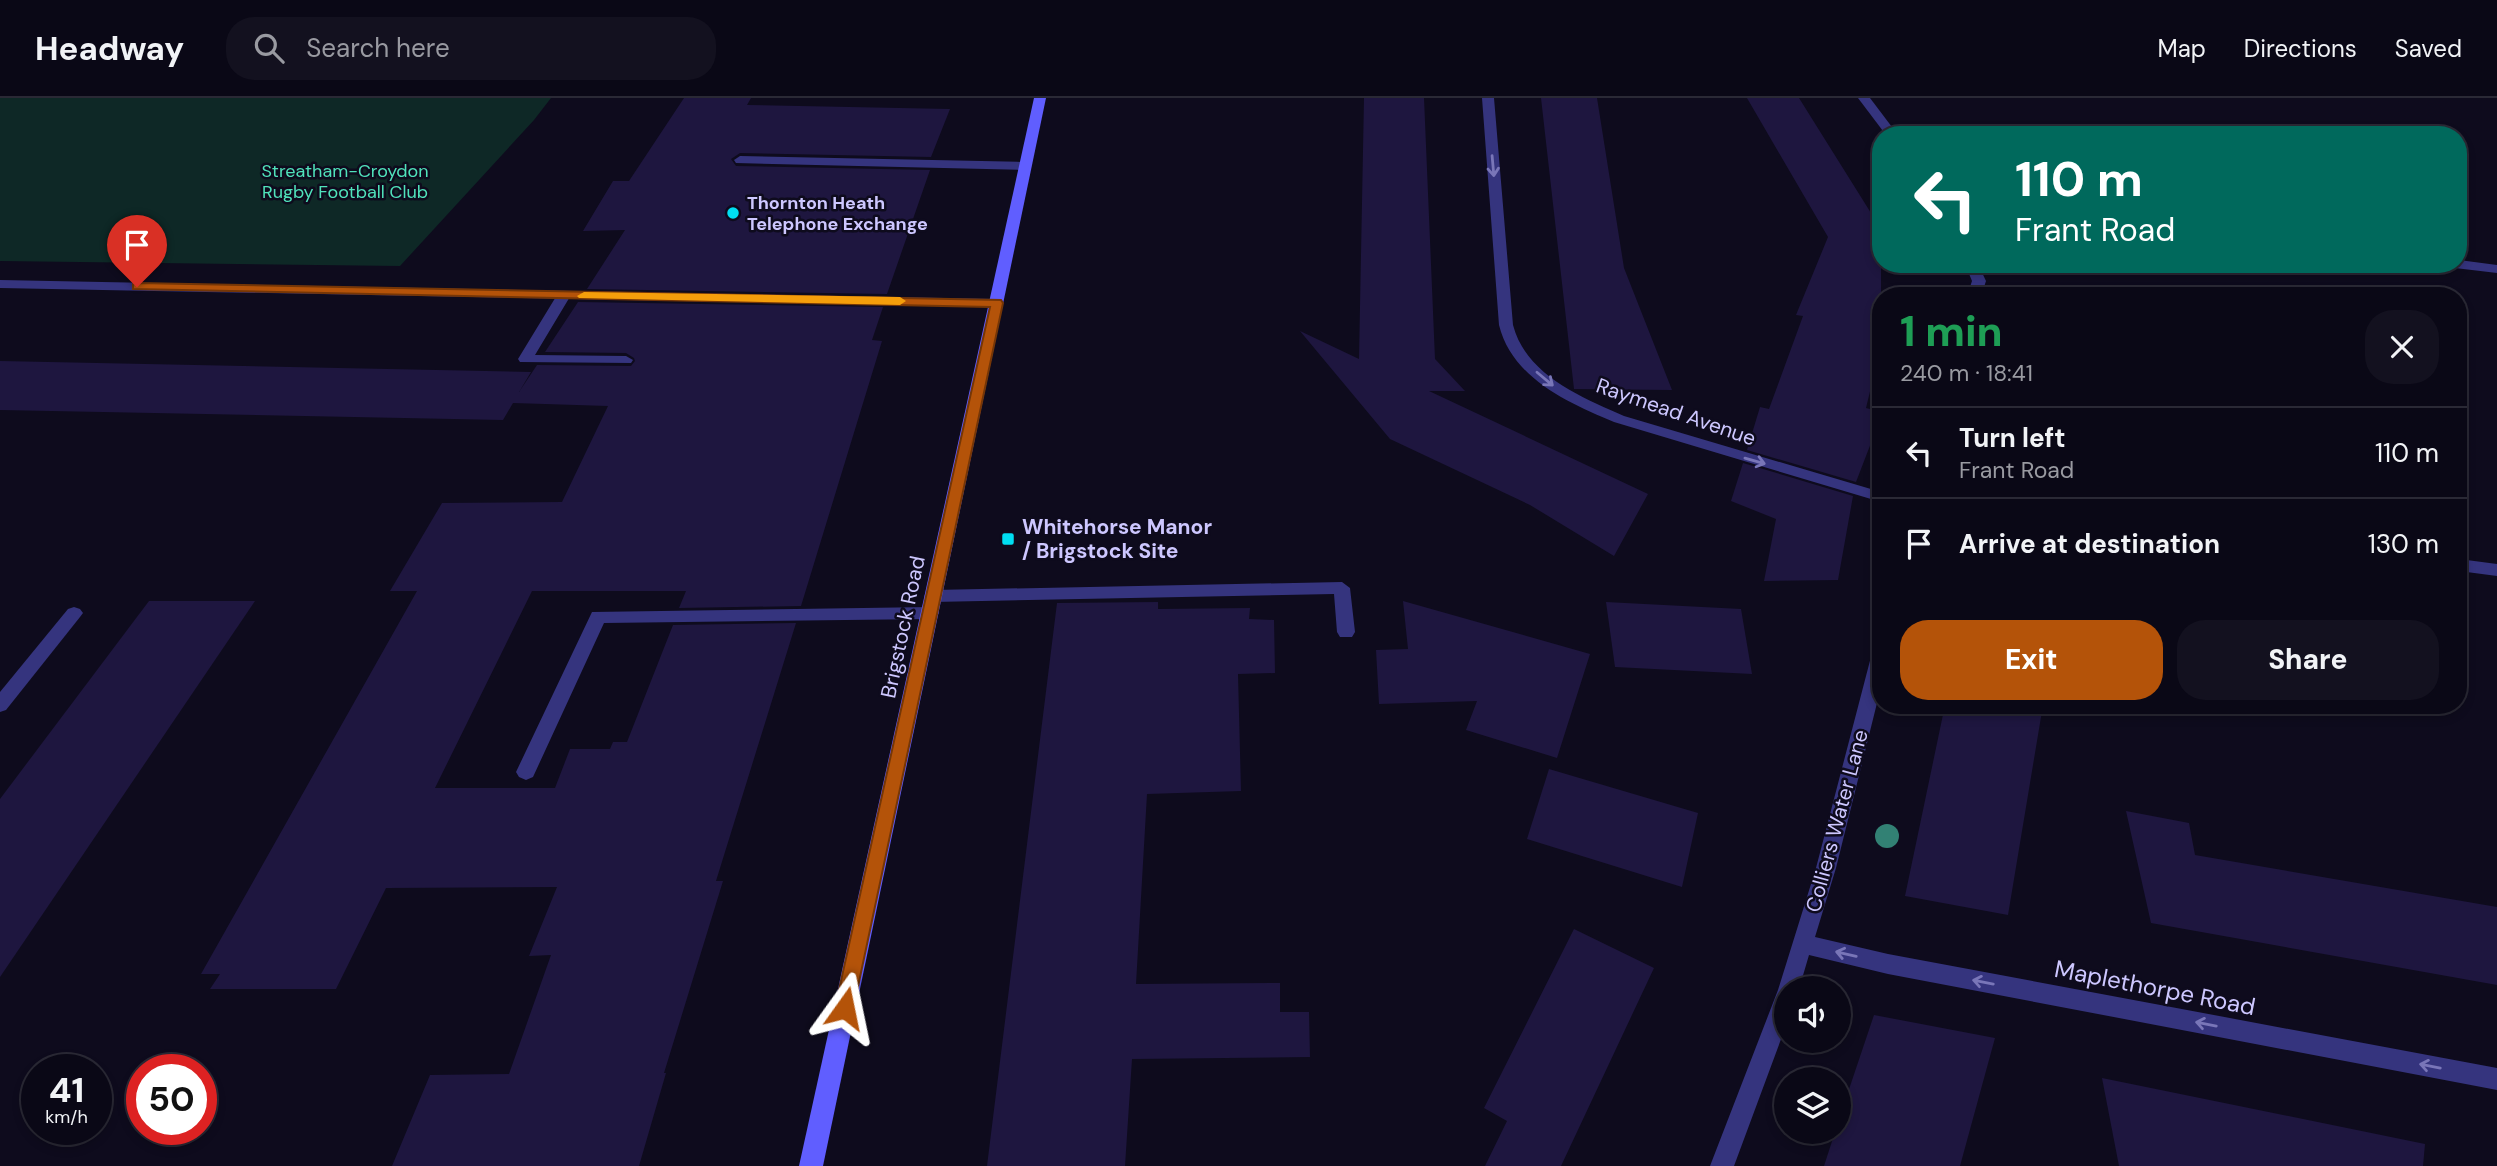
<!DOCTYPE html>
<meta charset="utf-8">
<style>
body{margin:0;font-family:"DM Sans",sans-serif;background:#13111f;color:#f1f3f6;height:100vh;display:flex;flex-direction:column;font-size:26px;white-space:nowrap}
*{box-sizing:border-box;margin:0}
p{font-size:23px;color:#999aa1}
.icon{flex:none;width:38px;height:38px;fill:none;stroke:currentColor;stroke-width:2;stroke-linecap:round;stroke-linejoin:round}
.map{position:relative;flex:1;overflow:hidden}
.details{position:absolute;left:1872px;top:189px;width:595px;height:427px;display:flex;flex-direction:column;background:#0a0816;border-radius:28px;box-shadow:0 4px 10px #0003,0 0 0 2px #2a2935}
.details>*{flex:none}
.banner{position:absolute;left:1872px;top:28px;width:595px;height:147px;border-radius:28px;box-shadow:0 4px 10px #0003,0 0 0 2px #2a2935;background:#00695c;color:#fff;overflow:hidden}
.controls{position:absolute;left:1774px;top:878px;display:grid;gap:14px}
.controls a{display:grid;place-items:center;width:77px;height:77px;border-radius:50%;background:#0a0816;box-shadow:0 4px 10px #0003,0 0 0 2px #2a2935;font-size:35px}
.speed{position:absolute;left:21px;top:956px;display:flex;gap:14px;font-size:35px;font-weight:700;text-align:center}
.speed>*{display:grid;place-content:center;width:91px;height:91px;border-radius:50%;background:#0a0816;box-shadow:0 4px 10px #0003,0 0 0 2px #2a2935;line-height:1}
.speed small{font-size:18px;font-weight:400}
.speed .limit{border:10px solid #d22;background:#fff;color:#111}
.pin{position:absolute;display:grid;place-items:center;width:60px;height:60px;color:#fff;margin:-72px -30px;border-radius:50% 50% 50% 0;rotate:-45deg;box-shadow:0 0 7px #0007}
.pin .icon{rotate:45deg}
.me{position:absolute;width:77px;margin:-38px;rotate:12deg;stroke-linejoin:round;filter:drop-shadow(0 0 5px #0008)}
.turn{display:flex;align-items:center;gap:24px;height:147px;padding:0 28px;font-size:32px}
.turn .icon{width:91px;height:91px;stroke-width:2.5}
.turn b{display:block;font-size:49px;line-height:60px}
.round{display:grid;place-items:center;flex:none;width:74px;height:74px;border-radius:28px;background:#13111f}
.headline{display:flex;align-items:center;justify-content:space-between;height:119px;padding:0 28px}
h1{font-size:42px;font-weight:800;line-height:52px;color:#1e9e55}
.button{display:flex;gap:14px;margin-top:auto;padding:14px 28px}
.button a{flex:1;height:80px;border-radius:28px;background:#b45309;color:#fff;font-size:28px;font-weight:800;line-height:80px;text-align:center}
.button a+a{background:#13111f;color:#f1f3f6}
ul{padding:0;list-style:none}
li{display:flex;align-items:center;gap:21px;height:91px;padding:0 28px;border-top:2px solid #2a2935}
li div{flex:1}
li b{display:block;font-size:26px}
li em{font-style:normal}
header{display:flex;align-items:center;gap:42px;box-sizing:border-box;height:98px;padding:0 35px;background:#0a0816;border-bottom:2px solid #2a2935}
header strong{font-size:33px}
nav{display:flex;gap:38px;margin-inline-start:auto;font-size:24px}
.search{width:490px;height:63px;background:#13111f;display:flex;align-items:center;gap:18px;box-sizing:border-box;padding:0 24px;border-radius:28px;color:#999aa1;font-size:26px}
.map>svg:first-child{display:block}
</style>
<header>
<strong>Headway</strong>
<div class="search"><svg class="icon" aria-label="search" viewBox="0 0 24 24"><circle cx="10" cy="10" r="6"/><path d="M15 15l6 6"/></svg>Search here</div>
<nav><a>Map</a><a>Directions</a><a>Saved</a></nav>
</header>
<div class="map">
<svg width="2497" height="1068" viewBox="0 0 2497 1068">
<rect width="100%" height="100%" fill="#0e0b1d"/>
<path fill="#0e2826" d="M0,0H551L534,22L400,168L0,163Z"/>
<g fill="#1e163f">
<path d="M684,0H751L747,7L950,11L931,59L740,55L731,61L736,68L930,72L887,196L587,191L625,132L583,133L613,83H629Z"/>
<path d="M1364,0H1424L1435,261L1465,293H1429L1648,396L1614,458L1530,407L1390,341L1300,233L1359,261Z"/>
<path d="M1541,0H1597L1624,170L1672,292L1574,291Z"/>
<path d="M1747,0H1799L1881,131V248L1866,310L1881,314V319L1856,384L1747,352L1760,309L1769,311L1803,218L1796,217L1828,139Z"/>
<path d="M578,204L883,209L872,242L882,243L801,508L679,510L686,493H532L435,690H555L570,651H610L613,644H627L673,527L796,525L716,783H723L664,975H666L639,1068H392L430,977L509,976L551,857L529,858L557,789L386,790L336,891H210L220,876H201L417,493H390L442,405L562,404L608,308L513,305L503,322L0,312V263L531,274L519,294L537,267L631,268L635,263L634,260L626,255L545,254Z"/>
<path d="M1743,365L1853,398L1838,482L1764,483L1776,421L1731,403Z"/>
<path d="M149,503H255L0,879V701Z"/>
<path d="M1403,503L1590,556L1557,660L1466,632L1477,603L1379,606L1376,552L1408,551Z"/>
<path d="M1158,504V511L1250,510L1249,521L1274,522L1275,575L1238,576L1241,693L1147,696L1136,886L1280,885V914H1309L1310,959L1132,961L1125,1068H987L1057,505Z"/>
<path d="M1606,504L1741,511L1752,576L1615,569Z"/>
<path d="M1945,607H2043L2008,817L1905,798Z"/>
<path d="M1549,671L1698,715L1682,789L1527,741Z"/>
<path d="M2126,713L2189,725L2195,757L2497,809V887L2151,825Z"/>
<path d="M1574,831L1654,870L1561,1068H1485L1507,1023L1484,1010Z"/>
<path d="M1874,917L1995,940L1960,1068H1824L1835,1034H1839V1021Z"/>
<path d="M2102,980L2425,1046L2423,1068H2119Z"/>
</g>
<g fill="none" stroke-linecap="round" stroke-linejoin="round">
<g fill="#35347e" fill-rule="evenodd">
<path d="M740,58L1025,64L1031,68L1025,72L736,65L734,62Z"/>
<path d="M564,193L571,197L535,257L626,258L633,262L631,265L520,264L518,261L557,197Z"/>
<path d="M1342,484L1350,490L1355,534L1352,539H1340L1337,534L1334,496L933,504L924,498L933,492Z"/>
<path d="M930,509L936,511L939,515L936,519L930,521L604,525L533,679L526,682L519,679L516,674L592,514Z"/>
</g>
<g fill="#35347e" fill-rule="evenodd">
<path d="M1482,0H1494L1513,227C1526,277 1581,299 1624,318L1881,394V404L1614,324C1568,305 1512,280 1499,227Z"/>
<path d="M1858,0H1870L1898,37H1886Z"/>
<path d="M2459,162L2497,167V175L2455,170L2449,166H2459Z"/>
<path d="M1965,166H1978L1986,183L1981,198H1967L1972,183Z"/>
<path d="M0,182L997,201L1004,205L997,209L0,190Z"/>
<path d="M2459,461L2497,466V478L2459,473Z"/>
<path d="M74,509L80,511L83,515L80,519L6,612L0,614V594L68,511Z"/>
<path d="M1881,548V589L1836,770L1815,839L1888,856L2497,970V992L1888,876L1809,857L1799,891H1787V925L1734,1068H1710L1778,892L1816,770L1872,555L1875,550Z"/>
</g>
<path fill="#605eff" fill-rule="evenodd" d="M1034,0H1046L823,1068H799Z"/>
</g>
<circle fill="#328174" cx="1887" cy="738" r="12"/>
<defs><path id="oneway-shaft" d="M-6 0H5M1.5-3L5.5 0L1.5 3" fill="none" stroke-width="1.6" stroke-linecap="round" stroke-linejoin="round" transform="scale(1.75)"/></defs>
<g stroke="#7976b8">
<use href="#oneway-shaft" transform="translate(1493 68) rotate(85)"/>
<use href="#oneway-shaft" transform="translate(1545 281) rotate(40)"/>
<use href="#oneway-shaft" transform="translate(1755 363) rotate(16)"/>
<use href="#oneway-shaft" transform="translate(1846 856) rotate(-167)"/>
<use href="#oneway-shaft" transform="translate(1983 884) rotate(-169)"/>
<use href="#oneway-shaft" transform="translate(2206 926) rotate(-169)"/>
<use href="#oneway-shaft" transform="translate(2430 968) rotate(-169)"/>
</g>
<path fill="#b45309" stroke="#753606" stroke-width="2" d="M137,185L1001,202L1003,205L852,917L845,919L838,917L835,910L990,209L133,191V186Z"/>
<path fill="#f59e0b" d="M584,194L900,199L906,203L900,207L579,200L577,198Z"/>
<g fill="#00def2" stroke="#0e0b1d" stroke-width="2.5">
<circle cx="733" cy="115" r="7"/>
<rect x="1001" y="434" width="14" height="14" rx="3.5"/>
</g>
<g text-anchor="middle" stroke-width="5" stroke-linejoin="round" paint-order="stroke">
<g font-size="18" fill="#50e2bb" stroke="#0e0b1d">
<text x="345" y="79">Streatham-Croydon<tspan x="345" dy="21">Rugby Football Club</tspan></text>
</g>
<g font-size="18" font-weight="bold" fill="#cdc7ff" stroke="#0e0b1d" text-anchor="start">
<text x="747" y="111">Thornton Heath<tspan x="747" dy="21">Telephone Exchange</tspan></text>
</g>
<g font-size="21" fill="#cdc7ff" stroke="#0e0b1d">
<text transform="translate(1676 314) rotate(19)" y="7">Raymead Avenue</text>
<text transform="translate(903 529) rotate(-78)" y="7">Brigstock Road</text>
<text transform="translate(1837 723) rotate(-75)" y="7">Colliers Water Lane</text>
</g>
<g font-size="21" font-weight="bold" fill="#cdc7ff" stroke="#0e0b1d" text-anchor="start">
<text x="1022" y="436">Whitehorse Manor<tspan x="1022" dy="24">/ Brigstock Site</tspan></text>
</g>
<g font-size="24" fill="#cdc7ff" stroke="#0e0b1d">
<text transform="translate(2155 890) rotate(11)" y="8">Maplethorpe Road</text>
</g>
</g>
</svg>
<div class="controls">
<a><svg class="icon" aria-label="sound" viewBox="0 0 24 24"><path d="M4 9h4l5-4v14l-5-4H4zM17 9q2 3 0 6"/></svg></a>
<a><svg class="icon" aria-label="layers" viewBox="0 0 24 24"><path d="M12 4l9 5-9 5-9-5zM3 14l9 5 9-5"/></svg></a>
</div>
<div class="speed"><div>41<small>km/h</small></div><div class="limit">50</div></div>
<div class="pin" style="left:137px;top:189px;background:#d93025"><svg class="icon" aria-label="arrive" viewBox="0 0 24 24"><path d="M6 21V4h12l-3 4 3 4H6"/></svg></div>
<svg class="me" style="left:845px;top:910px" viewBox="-20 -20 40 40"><path d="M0-17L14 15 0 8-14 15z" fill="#b45309" stroke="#fff" stroke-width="4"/></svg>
<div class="banner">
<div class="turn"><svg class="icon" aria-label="left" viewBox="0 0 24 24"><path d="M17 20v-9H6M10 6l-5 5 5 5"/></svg><div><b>110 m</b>Frant Road</div></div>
</div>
<section class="details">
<div class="headline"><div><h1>1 min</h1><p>240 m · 18:41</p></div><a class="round"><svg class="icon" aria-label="close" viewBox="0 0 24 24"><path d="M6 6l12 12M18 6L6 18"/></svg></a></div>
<ul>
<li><svg class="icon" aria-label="left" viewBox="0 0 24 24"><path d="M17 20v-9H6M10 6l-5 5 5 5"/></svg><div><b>Turn left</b><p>Frant Road</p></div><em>110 m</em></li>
<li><svg class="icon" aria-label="arrive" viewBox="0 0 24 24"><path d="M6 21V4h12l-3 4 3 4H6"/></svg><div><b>Arrive at destination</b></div><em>130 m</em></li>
</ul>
<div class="button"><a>Exit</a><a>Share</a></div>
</section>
</div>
